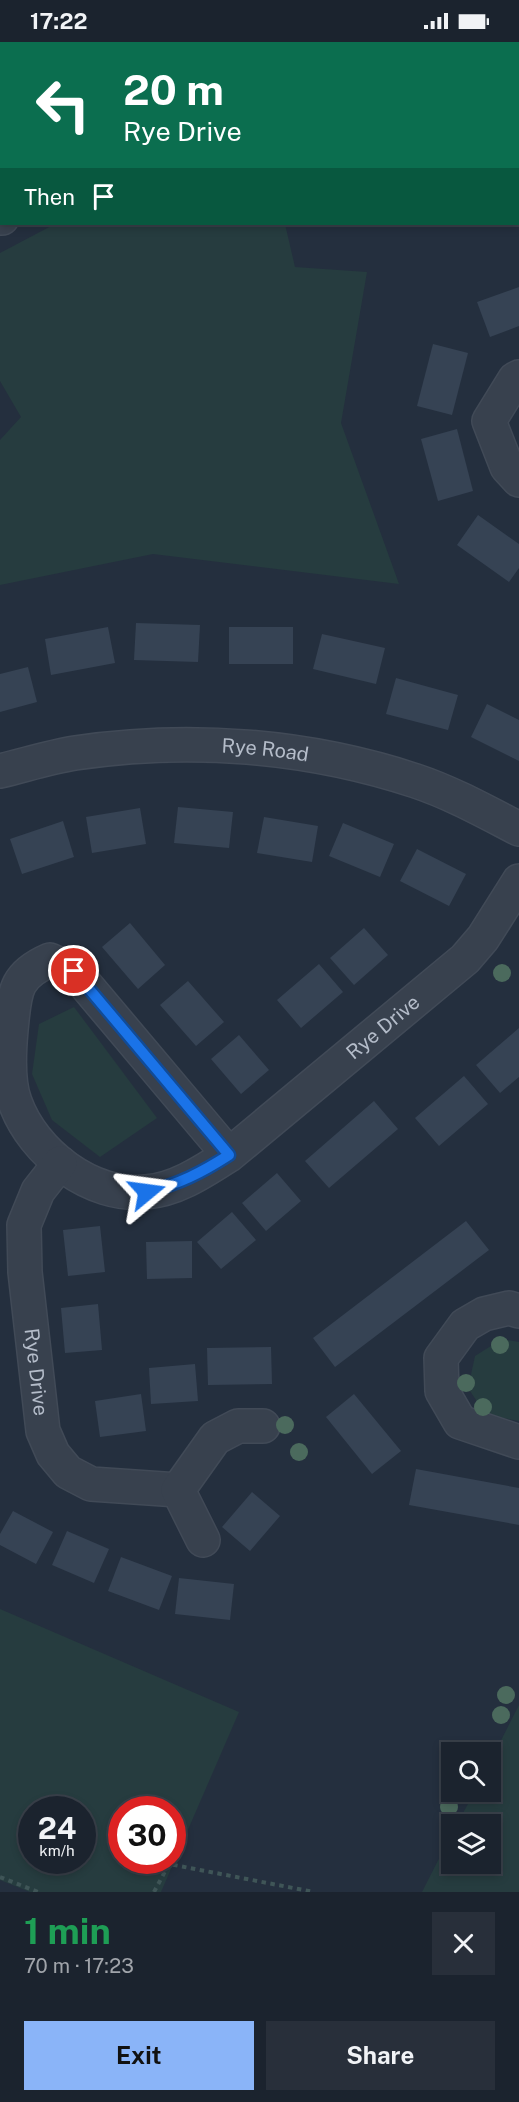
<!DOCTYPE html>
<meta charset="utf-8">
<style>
body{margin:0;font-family:"Public Sans",sans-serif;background:#282f3a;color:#f1f3f6;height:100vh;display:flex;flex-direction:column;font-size:22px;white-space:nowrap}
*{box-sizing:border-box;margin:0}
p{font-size:20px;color:#a0a4aa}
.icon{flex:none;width:33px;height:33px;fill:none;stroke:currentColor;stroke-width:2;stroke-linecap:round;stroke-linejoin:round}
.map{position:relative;height:1850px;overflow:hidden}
.drawer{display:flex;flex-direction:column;background:#1b232e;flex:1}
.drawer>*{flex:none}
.top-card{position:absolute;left:0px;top:0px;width:519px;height:183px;box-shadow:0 3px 9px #0003,0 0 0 2px #39404a;background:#0b6e4f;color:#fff;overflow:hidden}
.controls{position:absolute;left:441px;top:1700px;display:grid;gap:12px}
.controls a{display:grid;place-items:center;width:60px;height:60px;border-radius:0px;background:#1b232e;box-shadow:0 3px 9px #0003,0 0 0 2px #39404a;font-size:30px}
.speed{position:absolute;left:18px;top:1754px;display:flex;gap:12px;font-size:30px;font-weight:700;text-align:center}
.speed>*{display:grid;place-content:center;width:78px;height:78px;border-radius:50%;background:#1b232e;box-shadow:0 3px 9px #0003,0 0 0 2px #39404a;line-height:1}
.speed small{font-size:15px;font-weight:400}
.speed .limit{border:9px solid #d22;background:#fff;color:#111}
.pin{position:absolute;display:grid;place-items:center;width:51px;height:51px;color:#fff;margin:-26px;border:3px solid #fff;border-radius:50%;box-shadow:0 2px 6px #0007}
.me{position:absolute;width:66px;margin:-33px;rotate:74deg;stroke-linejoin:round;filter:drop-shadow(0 0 4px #0008)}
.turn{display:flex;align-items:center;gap:21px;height:126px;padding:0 24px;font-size:27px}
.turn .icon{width:78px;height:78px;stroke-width:2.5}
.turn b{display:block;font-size:42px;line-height:51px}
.then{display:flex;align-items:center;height:57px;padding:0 24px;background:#0003;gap:12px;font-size:22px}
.round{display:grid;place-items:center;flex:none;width:63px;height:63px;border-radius:0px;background:#282f3a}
.headline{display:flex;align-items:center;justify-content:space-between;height:102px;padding:0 24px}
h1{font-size:36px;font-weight:700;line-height:45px;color:#1e9e55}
.cta{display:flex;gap:12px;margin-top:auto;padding:12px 24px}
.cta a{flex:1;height:69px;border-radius:0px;background:#8ab4f8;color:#111;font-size:24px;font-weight:700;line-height:69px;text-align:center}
.cta a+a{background:#282f3a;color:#f1f3f6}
.status{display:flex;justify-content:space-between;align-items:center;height:42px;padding:0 30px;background:#1b232e;direction:ltr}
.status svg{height:16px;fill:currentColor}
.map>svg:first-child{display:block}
</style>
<div class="status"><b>17:22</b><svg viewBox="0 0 49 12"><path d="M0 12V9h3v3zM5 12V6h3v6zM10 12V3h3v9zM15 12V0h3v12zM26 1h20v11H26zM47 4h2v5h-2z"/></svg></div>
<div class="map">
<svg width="519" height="1850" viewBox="0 0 519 1850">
<rect width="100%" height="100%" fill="#242f3e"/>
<g fill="#263c3f" fill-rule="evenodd">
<path d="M55,182H285L295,225L367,230L341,381L399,542L153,512L0,543V398L21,375L0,339V211Z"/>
<path d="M74,965L157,1076L100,1115L52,1078L32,1032L39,982Z"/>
<path d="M502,1297L519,1300V1379L486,1373L468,1346L475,1314Z"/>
<path d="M0,1567L239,1670L161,1850H30L0,1838ZM32,1767H82V1818H32ZM122,1767H172V1818H122Z"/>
<path d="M519,1663V1850H422L451,1793L452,1821H490V1782H457L475,1749H490L491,1718Z"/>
</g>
<g fill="#364354">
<path d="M519,245V284L490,295L477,260Z"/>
<path d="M433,302L468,311L452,373L417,364Z"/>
<path d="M457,387L473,449L438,459L421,397Z"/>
<path d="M478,473L519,502V526L509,540L457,503Z"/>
<path d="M136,581L200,583L198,620L134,618Z"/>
<path d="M108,585L115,621L51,633L45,597Z"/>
<rect x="229" y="585" width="64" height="37"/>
<path d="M322,592L385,606L376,642L313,627Z"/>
<path d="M28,625L37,660L0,670V632Z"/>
<path d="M396,636L458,653L448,688L386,672Z"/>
<path d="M487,662L519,678V719L471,695Z"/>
<path d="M178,765L233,770L229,806L174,801Z"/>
<path d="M140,766L146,802L92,811L86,775Z"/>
<path d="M264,775L318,784L312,820L257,811Z"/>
<path d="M63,779L74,815L22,832L10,797Z"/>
<path d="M343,781L394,802L380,835L329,814Z"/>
<path d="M417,807L466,832L449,864L400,839Z"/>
<path d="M130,881L165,923L138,947L102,905Z"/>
<path d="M364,886L388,913L354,943L330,916Z"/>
<path d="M319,922L343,950L301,986L277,958Z"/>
<path d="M188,939L224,980L196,1004L160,963Z"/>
<path d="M519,986V1035L500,1051L476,1023Z"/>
<path d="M239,993L269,1028L241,1052L211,1017Z"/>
<path d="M464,1034L488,1062L439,1104L415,1076Z"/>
<path d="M374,1059L398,1087L329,1146L305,1119Z"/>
<path d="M277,1131L301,1159L266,1189L242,1161Z"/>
<path d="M232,1170L256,1198L221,1227L197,1200Z"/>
<path d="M466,1179L489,1208L335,1325L313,1296Z"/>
<path d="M100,1184L105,1230L68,1234L63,1188Z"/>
<path d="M192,1199V1236L147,1237L146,1200Z"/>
<path d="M98,1262L102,1308L65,1311L61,1266Z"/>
<path d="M271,1305L272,1342L208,1343L207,1306Z"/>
<path d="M195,1322L198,1359L151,1362L149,1326Z"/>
<path d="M141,1352L146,1389L100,1395L95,1359Z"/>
<path d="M354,1352L401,1409L372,1432L326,1375Z"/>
<path d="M416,1427L519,1446V1483L409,1463Z"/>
<path d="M252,1450L280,1474L250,1509L222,1485Z"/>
<path d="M13,1469L53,1490L36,1522L0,1503V1492Z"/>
<path d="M67,1489L109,1507L94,1541L52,1523Z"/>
<path d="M121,1515L172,1534L159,1568L108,1549Z"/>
<path d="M179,1536L234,1542L230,1578L175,1572Z"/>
</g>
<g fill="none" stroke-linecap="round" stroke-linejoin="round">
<defs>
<g id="minor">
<path d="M66,0L67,2"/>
<path d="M197,0V2"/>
<path d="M518,27H519"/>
<path d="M0,176H2"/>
<path d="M519,335L515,337L489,379L507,425L519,438"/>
<path id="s1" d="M0,729C25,723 50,715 75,711C189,694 307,703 416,739C452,751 486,770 519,787"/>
<path id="s2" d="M229,1113L74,929L50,918C13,934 15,951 11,988C9,1010 7,1039 15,1060C33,1111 92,1156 146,1150C176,1148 204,1129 229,1113L465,917L483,896L519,839"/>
<path id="s3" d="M60,1121L38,1149L24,1183L25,1230L43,1389L53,1412L68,1430L91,1442L178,1448"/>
<path d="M519,1269L509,1266L484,1272L465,1283L441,1316L442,1349L460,1380L519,1400"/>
<path d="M203,1498L178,1448L215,1396L238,1384H263"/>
</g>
</defs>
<use href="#minor" stroke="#414a57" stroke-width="36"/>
<g stroke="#3f5557" stroke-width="4" stroke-dasharray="4.5 4.5" stroke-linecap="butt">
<path d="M0,1835L38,1850"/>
<path d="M154,1850L169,1822L314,1850"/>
</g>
<use href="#minor" stroke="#38414e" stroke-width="33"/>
</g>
<g fill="#4b6a5d">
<circle cx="502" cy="931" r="9"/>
<circle cx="500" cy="1303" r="9"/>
<circle cx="466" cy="1341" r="9"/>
<circle cx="483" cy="1365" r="9"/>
<circle cx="285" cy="1383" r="9"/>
<circle cx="299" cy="1410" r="9"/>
<circle cx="506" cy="1653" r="9"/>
<circle cx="501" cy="1673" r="9"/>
<circle cx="449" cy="1765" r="9"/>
</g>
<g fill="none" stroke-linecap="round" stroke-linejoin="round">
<defs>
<path id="route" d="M74,929L229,1113C201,1131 179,1142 147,1150"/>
</defs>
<use href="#route" stroke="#114b97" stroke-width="15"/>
<use href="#route" stroke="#1a73e8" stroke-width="10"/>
</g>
<g text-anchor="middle" stroke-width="6" stroke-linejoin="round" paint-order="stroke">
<g font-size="20" fill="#b4bcc9" stroke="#1d2633">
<text dy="7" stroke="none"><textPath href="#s1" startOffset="268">Rye Road</textPath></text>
<text dy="7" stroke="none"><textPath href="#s2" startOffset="888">Rye Drive</textPath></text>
<text dy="7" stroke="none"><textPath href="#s3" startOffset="220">Rye Drive</textPath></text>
</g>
</g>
</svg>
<div class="controls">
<a><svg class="icon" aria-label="search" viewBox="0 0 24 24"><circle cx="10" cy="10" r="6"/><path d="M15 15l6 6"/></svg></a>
<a><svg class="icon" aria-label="layers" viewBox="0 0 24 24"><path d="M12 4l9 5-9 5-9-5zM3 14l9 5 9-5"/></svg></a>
</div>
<div class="speed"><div>24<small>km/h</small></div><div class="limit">30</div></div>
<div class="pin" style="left:74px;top:929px;background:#d93025"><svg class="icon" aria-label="arrive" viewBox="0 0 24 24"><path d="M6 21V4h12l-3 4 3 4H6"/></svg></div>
<svg class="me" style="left:147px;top:1150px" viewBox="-20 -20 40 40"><path d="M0-17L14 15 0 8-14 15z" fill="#1a73e8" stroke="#fff" stroke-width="4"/></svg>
<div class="top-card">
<div class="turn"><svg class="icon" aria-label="left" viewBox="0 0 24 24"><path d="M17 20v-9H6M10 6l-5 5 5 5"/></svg><div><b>20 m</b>Rye Drive</div></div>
<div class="then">Then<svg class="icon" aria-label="arrive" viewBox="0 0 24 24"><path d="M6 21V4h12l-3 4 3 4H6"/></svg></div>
</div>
</div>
<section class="drawer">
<div class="headline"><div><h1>1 min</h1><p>70 m · 17:23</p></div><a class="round"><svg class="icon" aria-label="close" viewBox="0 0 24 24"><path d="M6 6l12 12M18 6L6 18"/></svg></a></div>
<div class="cta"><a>Exit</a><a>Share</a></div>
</section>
